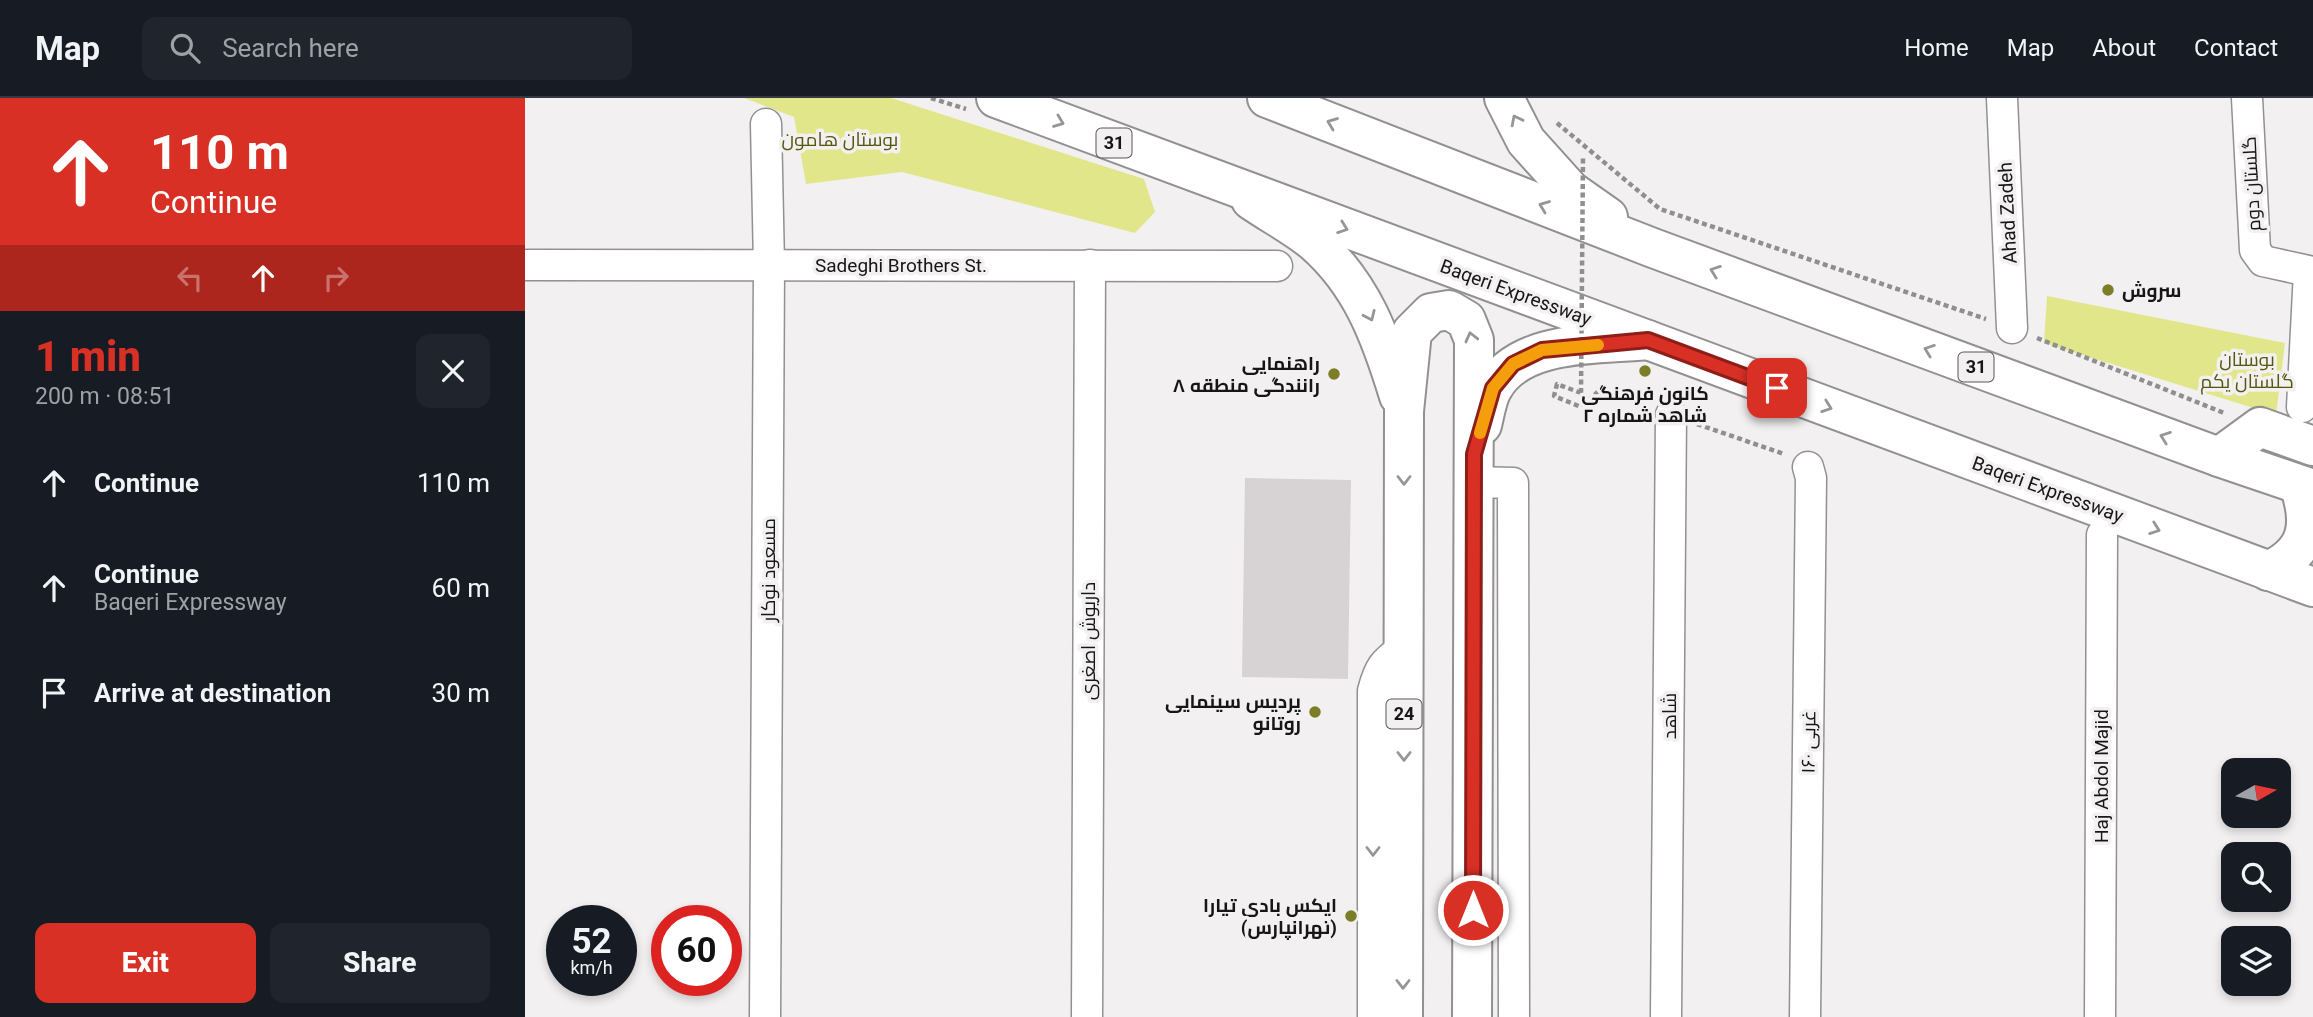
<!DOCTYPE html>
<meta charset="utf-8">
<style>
body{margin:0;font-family:Roboto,Cairo,sans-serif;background:#20242c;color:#f1f3f6;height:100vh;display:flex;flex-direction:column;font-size:26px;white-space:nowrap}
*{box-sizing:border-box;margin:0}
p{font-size:23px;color:#9ea1a6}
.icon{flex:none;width:38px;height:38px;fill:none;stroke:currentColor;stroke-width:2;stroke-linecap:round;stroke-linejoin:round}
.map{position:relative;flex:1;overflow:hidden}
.panel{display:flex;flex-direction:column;background:#171b24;width:525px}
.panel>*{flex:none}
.top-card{background:#d93025;color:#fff;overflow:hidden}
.needle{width:46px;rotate:81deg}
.buttons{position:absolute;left:1696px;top:660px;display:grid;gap:14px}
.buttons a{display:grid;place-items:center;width:70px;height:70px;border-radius:14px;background:#171b24;box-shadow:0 4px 10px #0003;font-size:35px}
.speed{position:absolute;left:21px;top:807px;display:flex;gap:14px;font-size:35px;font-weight:700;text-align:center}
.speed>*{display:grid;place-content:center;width:91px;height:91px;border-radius:50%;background:#171b24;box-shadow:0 4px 10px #0003;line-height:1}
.speed small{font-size:18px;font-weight:400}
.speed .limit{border:10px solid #d22;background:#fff;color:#111}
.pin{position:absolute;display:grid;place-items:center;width:60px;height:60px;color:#fff;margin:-30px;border-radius:14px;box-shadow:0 4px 10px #0006}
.me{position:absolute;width:77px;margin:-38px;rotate:0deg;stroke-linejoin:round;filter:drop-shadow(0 0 5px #0008)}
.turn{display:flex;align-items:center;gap:24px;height:147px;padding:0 35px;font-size:32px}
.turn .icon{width:91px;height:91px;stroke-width:2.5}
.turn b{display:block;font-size:49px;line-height:60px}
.lanes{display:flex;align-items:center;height:66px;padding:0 35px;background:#0003;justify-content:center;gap:35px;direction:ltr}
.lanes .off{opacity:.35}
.round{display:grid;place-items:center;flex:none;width:74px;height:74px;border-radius:14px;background:#20242c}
.head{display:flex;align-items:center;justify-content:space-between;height:119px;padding:0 35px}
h1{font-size:42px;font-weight:800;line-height:52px;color:#d93025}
.primary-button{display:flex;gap:14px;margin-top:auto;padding:14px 35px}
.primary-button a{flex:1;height:80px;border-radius:14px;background:#d93025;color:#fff;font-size:28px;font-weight:800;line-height:80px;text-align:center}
.primary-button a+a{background:#20242c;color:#f1f3f6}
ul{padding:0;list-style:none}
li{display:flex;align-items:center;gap:21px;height:105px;padding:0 35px}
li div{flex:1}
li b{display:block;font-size:26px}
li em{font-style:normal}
header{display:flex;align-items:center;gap:42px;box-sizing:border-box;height:98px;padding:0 35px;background:#171b24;border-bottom:2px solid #363941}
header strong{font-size:33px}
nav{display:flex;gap:38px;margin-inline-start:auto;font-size:24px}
.search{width:490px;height:63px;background:#20242c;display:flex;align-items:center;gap:18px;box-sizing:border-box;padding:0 24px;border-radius:14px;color:#9ea1a6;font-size:26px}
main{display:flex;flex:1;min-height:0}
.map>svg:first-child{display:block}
</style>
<header>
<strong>Map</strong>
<div class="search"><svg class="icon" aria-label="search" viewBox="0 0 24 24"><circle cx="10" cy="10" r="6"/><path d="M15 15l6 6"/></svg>Search here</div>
<nav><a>Home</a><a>Map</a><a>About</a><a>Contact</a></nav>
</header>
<main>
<section class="panel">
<div class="top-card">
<div class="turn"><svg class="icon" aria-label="ahead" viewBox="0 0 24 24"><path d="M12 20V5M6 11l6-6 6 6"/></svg><div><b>110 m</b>Continue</div></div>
<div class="lanes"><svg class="icon off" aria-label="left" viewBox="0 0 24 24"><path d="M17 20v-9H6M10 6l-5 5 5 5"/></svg><svg class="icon" aria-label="ahead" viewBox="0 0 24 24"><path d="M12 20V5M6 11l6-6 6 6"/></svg><svg class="icon off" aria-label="right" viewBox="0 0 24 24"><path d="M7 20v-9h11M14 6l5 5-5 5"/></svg></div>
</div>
<div class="head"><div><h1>1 min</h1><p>200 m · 08:51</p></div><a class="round"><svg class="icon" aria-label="close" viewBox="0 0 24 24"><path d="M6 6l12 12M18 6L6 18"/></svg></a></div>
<ul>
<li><svg class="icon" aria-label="ahead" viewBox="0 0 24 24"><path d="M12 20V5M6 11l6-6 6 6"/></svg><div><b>Continue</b></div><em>110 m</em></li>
<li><svg class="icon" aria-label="ahead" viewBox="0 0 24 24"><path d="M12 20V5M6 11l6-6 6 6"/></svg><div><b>Continue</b><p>Baqeri Expressway</p></div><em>60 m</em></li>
<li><svg class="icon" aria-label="arrive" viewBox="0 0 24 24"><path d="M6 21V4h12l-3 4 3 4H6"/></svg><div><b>Arrive at destination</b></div><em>30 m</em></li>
</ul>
<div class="primary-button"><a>Exit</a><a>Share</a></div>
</section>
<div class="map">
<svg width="1788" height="919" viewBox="0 0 1788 919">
<rect width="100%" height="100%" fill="#f3f0f1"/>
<g fill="#e2e68b">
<path d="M219,0H366L619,81L630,114L610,135L377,74L281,86L269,19Z"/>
<path d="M1522,198L1760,245L1751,317L1519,245Z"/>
</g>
<path fill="#d7d3d5" d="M720,380L826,382L823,581L717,579Z"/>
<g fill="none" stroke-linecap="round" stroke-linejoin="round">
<defs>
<g id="street">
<path d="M1477,0L1487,230"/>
<path d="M1722,0L1730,152L1738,163L1788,174"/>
<path d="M0,167L752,168"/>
<path d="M1777,309L1784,174"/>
<path d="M948,384L988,385L989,919"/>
<path d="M240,919L244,167L241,26"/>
<path d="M562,919L565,167"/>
<path d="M848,919V593C854,570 859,563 879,550"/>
<path d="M1141,919L1146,317"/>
<path d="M1280,919L1286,380L1283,369"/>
<path d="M1575,919L1577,437"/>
</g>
<g id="primary">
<path d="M726,102C746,116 770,128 789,144C837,186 856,239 874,298"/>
<path d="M957,327C960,315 962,300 968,290C995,241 1074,247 1123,242"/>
<path d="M1694,359L1735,329L1788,348"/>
<path d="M878,919L879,313L887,234L906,215L924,212L941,222L949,242L947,919"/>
</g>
<g id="highway">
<path d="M471,0L1788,489"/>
<path d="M742,0L1128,150L1694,359L1788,391"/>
<path d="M979,0L1001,43L1046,93L1083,119"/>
<path d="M1743,473C1783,455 1788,427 1774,387"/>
</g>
</defs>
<use href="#street" stroke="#939091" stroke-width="33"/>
<use href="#primary" stroke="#939091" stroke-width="42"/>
<use href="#highway" stroke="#939091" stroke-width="42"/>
<g stroke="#908e8f" stroke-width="4.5" stroke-dasharray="5 3.5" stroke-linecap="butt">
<path d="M406,0L441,11"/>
<path d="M1032,25L1135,111L1461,221"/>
<path d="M1512,240L1699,315"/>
<path d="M1056,295L1032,286L1029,298L1056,309L1076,291L1121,307"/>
<path d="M1172,326L1259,356"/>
</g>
<use href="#street" stroke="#fff" stroke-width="30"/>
<use href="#primary" stroke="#fff" stroke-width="38"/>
<use href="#highway" stroke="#fff" stroke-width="38"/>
<path stroke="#908e8f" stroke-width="4.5" stroke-dasharray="5 3.5" stroke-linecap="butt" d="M1056,295L1058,58"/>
</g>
<defs><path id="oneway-chevron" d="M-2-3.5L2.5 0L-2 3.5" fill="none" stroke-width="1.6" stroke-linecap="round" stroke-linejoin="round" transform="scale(1.75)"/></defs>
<g stroke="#979696">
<use href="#oneway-chevron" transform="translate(991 22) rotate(-117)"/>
<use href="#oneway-chevron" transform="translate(534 24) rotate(21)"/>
<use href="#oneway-chevron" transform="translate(807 25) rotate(-159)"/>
<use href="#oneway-chevron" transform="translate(1019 108) rotate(-159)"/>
<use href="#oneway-chevron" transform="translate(818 130) rotate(20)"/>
<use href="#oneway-chevron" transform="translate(1190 173) rotate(-160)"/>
<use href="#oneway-chevron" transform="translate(845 218) rotate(66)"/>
<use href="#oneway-chevron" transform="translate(946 239) rotate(-104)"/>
<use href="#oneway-chevron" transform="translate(1404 252) rotate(-160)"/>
<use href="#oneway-chevron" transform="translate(1302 309) rotate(20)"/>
<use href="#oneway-chevron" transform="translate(1640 339) rotate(-160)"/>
<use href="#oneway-chevron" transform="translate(879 382) rotate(90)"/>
<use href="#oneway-chevron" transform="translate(1630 431) rotate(20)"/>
<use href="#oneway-chevron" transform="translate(879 658) rotate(90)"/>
<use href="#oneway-chevron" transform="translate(848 753) rotate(90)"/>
<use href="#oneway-chevron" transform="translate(878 886) rotate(90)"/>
</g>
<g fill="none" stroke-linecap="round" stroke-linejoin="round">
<defs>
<path id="route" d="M948,812L949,356L968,290L988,266L1017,252L1123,242L1252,290"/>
</defs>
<use href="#route" stroke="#8d1f18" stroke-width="18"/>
<use href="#route" stroke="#d93025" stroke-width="12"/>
<path stroke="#f59e0b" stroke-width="12" d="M955,335L968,290L988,266L1017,252L1073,247"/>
</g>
<g fill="#7b7e27" stroke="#f3f0f1" stroke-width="2.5">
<circle cx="1583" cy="192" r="7"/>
<circle cx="1120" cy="273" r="7"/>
<circle cx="809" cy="276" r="7"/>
<circle cx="790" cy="614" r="7"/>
<circle cx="826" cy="818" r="7"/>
</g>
<g text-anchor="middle" stroke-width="7" stroke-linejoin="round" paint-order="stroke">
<g fill="#f3f0f1" stroke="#595758" stroke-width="2">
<rect x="571.5" y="30.5" width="35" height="29" rx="5"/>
<rect x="1433.5" y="254.5" width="35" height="29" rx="5"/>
<rect x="861.5" y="601.5" width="35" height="29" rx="5"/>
</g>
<g font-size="18" font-weight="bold" fill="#171516">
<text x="589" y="51">31</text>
<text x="1451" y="275">31</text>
<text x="879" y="622">24</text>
</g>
<g font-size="19" fill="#55570d" stroke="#f3f0f1">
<text x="315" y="48">بوستان هامون</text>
<text x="1722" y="268">بوستان<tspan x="1722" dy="22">گلستان یکم</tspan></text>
</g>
<g font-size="19" fill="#171516" stroke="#f3f0f1">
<text transform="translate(1726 86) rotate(-93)" y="7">گلستان دوم</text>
<text transform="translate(1482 115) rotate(-93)" y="7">Ahad Zadeh</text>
<text x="376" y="174">Sadeghi Brothers St.</text>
<text transform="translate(991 194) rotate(20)" y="7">Baqeri Expressway</text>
<text transform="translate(1523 391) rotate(20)" y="7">Baqeri Expressway</text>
<text transform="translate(243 472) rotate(-90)" y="7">مسعود نوکار</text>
<text transform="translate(563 543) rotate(-90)" y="7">داریوش اصغری</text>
<text transform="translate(1144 618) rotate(-90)" y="7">شاهد</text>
<text transform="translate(1283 644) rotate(-89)" y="7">۱۶۰ غربی</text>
<text transform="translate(1576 678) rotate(-90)" y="7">Haj Abdol Majid</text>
</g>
<g font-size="19" font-weight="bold" fill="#171516" stroke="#f3f0f1" text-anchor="end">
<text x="1597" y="199" text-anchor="start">سروش</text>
<text x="795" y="272">راهنمایی<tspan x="795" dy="22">رانندگی منطقه ۸</tspan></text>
<text x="1120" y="302" text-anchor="middle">کانون فرهنگی<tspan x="1120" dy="22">شاهد شماره ۲</tspan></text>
<text x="776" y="610">پردیس سینمایی<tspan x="776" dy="22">روتانو</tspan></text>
<text x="812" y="814">ایکس بادی تیارا<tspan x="812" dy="22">(تهرانپارس)</tspan></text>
</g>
</g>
</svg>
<div class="buttons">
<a><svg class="needle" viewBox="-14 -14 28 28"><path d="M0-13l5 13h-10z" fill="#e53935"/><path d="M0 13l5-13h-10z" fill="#9ea1a6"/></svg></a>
<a><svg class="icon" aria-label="search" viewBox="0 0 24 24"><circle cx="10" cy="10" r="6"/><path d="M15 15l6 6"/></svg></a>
<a><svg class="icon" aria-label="layers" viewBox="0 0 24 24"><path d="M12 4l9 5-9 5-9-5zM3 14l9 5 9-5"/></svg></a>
</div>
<div class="speed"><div>52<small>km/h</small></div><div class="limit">60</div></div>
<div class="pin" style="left:1252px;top:290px;background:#d93025"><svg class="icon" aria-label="arrive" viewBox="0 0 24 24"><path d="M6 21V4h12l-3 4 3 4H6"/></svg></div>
<svg class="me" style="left:948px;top:812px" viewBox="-20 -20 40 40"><circle r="17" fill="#d93025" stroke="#fff" stroke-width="3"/><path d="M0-11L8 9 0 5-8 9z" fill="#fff"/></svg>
</div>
</main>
